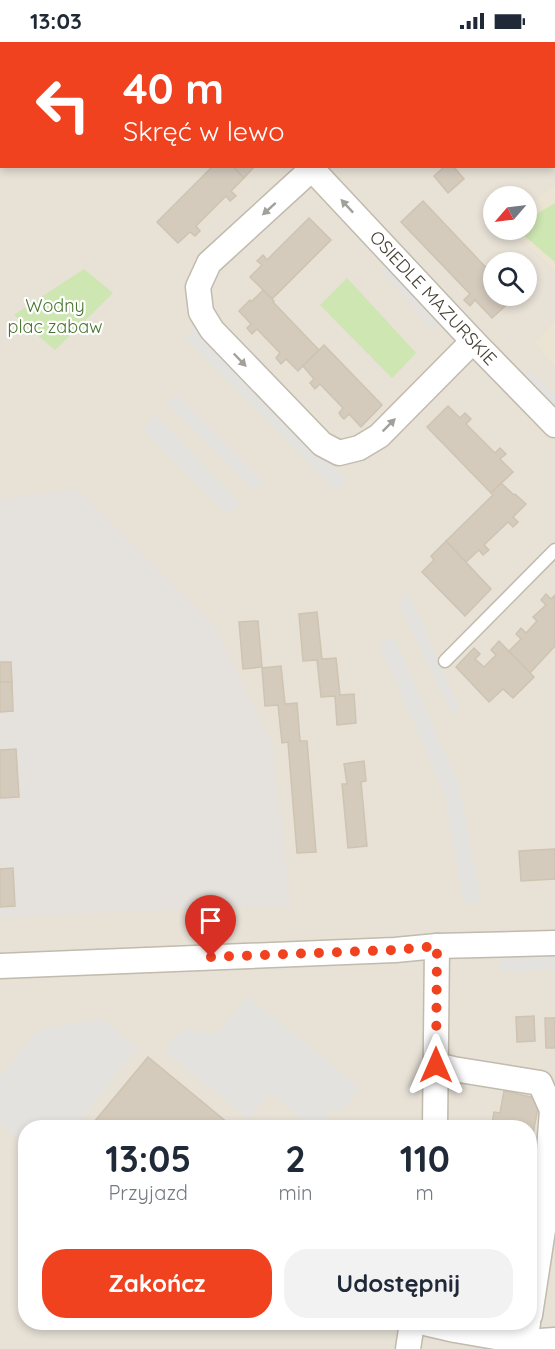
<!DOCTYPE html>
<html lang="pl">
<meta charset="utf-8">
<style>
body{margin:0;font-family:Quicksand,sans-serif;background:#f2f2f3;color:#1f2937;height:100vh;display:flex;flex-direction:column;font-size:22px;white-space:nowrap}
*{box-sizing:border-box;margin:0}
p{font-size:20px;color:#747a83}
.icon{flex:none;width:33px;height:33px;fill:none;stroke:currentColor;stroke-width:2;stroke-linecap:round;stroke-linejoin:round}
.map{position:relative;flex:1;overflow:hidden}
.sheet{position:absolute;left:18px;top:1078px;width:519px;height:210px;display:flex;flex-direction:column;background:#fff;border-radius:24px;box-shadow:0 3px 9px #0003}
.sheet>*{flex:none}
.top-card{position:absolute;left:0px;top:0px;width:555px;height:126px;box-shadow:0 3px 9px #0003;background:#f14220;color:#fff;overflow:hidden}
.needle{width:39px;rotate:242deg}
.controls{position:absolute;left:483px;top:144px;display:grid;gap:12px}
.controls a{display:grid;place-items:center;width:54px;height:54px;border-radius:50%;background:#fff;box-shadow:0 3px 9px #0003;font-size:30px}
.pin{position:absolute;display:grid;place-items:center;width:51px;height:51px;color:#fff;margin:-62px -26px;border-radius:50% 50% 50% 0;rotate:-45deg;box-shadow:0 0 6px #0007}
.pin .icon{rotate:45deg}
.me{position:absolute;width:66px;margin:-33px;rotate:0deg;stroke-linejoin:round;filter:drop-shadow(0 0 4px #0008)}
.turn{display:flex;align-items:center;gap:21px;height:126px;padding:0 24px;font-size:27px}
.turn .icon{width:78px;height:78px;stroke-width:2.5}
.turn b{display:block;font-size:42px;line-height:51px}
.eta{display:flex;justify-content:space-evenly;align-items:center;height:102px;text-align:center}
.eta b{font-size:36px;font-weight:700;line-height:42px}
.primary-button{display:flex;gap:12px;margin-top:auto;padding:12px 24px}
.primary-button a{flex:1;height:69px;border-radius:24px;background:#f14220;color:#fff;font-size:24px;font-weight:700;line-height:69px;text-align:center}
.primary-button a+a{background:#f2f2f3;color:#1f2937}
.status{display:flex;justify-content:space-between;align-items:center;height:42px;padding:0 30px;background:#fff;direction:ltr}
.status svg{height:16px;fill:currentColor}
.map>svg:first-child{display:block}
</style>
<div class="status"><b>13:03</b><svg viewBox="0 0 49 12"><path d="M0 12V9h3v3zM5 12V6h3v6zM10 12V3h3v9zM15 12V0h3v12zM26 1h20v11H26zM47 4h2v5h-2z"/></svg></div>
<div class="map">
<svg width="555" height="1307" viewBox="0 0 555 1307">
<rect width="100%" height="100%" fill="#f3efe7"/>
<path fill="#e7e1d6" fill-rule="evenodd" d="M0,0H555V1307H0ZM2,2H554V124H2ZM494,154H526V188H494ZM494,220H526V254H494ZM26,1086H530V1281H26Z"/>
<path fill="#e5e1dc" d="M77,446L214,582L272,702L291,863L0,875V458Z"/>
<g fill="#ebe4d2">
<path d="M555,143V229L510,188H526L527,164Z"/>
<path d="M555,279V325L535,300Z"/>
</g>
<g fill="#cee6b2">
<path d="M555,161V220L518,188H526L527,178Z"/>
<path d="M84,227L113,251L55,308L14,273Z"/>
<path d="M347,236L416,311L392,336L320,263Z"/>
</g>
<g fill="#e4e2df">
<path d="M391,219L445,275L432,286L381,229Z"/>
<path d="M196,280L347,438L336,449L186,296Z"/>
<path d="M531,330L555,354V375L521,340Z"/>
<path d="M176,351L262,438L254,448L167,362Z"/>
<path d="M155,373L240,461L228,473L143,387Z"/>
<path d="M409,552L460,668L452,672L398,559Z"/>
<path d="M394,595L459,743L481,860L464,861L444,750L379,601Z"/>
<path d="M555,909V927L500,930V911Z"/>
<path d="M248,955L360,1046L340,1070L334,1065L317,1086H314L270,1051L249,1077L165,1009L183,986L217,993Z"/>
<path d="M101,977L137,1006L74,1086H38L33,1083L30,1086H26L25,1091L20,1098L0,1082V1035L38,988Z"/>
</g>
<g fill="#d4cbbd" stroke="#cfc3b1" stroke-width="1.5">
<path d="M213,124H232L244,136L231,149L236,154L230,159L226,154L196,184L200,189L195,194L190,190L178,201L157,180Z"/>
<path d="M233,124H255L244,136Z"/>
<path d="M445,124H453L464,137L448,151L434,134Z"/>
<path d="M423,159L494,234V254H512L514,256L492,276L475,258L470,264L464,258L470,252L401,180Z"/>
<path d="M309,176L331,198L272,257L250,235L262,223L257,219L263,213L267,218Z"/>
<path d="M263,248L274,259L273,260L319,308L298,329L286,317L281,322L276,316L280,311L257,287L252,292L247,286L251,282L239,269L250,258L251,260Z"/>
<path d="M324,303L382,363L361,385L349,372L344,377L341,374L339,371L343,366L320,342L315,347L310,341L314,337L303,324Z"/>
<path d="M448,364L460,376L465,371L471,377L466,382L495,411L500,406L506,412L500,417L513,430L491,451L427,385Z"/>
<path d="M501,441L514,453L515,452L526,462L513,475L518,480L513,485L508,480L484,503L489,508L483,513L479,508L466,520L446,499L493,453L491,451Z"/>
<path d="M446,499L491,547L465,574L422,530L434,518L431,514Z"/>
<path d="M546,552L551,557L555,553V604L530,631L509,609L521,597L516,592L521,586L526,591L537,579L533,575L546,563L541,558Z"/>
<path d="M317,570L322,617L336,616L340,653L354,652L356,681L337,683L335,654L321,655L317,618L303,619L299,572Z"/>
<path d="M258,579L262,625L243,627L239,580Z"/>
<path d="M499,599L534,635L513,656L503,647L489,660L456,625L474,606L480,612L475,617L484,625L496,613L491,608Z"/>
<path d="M0,620H11L12,640H0Z"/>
<path d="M281,624L285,662L297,661L300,699H307L316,810L297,811L288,700L282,701L278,663L265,664L262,626Z"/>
<path d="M0,640H12L13,669L0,670Z"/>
<path d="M16,707L19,755L0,756V708Z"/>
<path d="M364,719L366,739L361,740L367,804L348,806L342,742H347L344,722Z"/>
<path d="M555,807V837L521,839L519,809Z"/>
<path d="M13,826L15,864L0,865V827Z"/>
<path d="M534,974L535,999L517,1000L516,975Z"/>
<path d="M545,976H555V1006H546Z"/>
<path d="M148,1015L234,1086H89Z"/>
<path d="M504,1049L536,1056L535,1060H539L530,1108V1086H497L498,1082L492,1081L494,1070L500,1071Z"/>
<path d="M530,1134L537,1136L530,1174Z"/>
</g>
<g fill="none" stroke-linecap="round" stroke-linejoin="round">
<defs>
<g id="service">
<path d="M30,2L33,0"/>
<path d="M0,17L2,16"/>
<path d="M445,619L555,508"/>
</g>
<g id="minor">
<path d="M451,2L453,0"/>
<path d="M315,124L209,221L198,245L201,270L212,288L322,402L339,411L359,406L379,394L473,299"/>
<path d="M312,127L473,299L555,383"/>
<path d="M0,924L395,908L437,904L555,901"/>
<path d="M436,1023L453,1027L540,1041L552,1068L543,1188L530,1273"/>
<path d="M435,1086L437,904"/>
<path d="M425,1281L455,1288L525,1300L528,1281"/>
<path d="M525,1300L555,1298"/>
<path d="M408,1307L412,1281"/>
</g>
</defs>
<use href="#service" stroke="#c1baad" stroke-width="15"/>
<use href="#minor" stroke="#c1baad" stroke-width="27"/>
<use href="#service" stroke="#fff" stroke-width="12"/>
<use href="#minor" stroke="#fff" stroke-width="24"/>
</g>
<defs><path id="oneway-solid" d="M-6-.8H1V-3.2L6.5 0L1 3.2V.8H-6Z" transform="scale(1.5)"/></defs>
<g fill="#a2a09a">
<use href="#oneway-solid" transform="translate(347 164) rotate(-133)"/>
<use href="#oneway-solid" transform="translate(269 167) rotate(138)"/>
<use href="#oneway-solid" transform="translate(240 318) rotate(46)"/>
<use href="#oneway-solid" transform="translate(389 383) rotate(-45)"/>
</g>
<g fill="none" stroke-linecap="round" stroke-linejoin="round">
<path stroke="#f14220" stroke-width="10" stroke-dasharray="0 18" d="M211,915L395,908L437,904L436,1023"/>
</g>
<g text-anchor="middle" stroke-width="4.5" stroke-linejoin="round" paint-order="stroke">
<g font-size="18" fill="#464036" stroke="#fff">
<text transform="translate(433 256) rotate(47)" y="6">OSIEDLE MAZURSKIE</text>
</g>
<g font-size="18" fill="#47752c" stroke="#fff">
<text x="55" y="270">Wodny<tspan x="55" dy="21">plac zabaw</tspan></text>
</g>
</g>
</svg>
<div class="controls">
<a><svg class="needle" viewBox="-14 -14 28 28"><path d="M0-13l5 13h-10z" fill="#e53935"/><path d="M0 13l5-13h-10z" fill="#747a83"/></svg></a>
<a><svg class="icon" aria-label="search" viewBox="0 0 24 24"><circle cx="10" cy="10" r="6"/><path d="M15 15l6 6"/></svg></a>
</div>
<div class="pin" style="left:211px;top:915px;background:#d93025"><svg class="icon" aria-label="arrive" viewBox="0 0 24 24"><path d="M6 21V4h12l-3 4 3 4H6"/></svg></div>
<svg class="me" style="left:436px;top:1023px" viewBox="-20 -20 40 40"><path d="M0-17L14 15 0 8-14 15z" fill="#f14220" stroke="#fff" stroke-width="4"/></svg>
<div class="top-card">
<div class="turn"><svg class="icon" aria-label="left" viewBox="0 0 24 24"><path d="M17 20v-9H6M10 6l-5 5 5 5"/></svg><div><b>40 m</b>Skręć w lewo</div></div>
</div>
<section class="sheet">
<div class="eta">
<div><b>13:05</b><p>Przyjazd</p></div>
<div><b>2</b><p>min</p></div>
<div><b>110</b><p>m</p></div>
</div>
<div class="primary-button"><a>Zakończ</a><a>Udostępnij</a></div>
</section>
</div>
